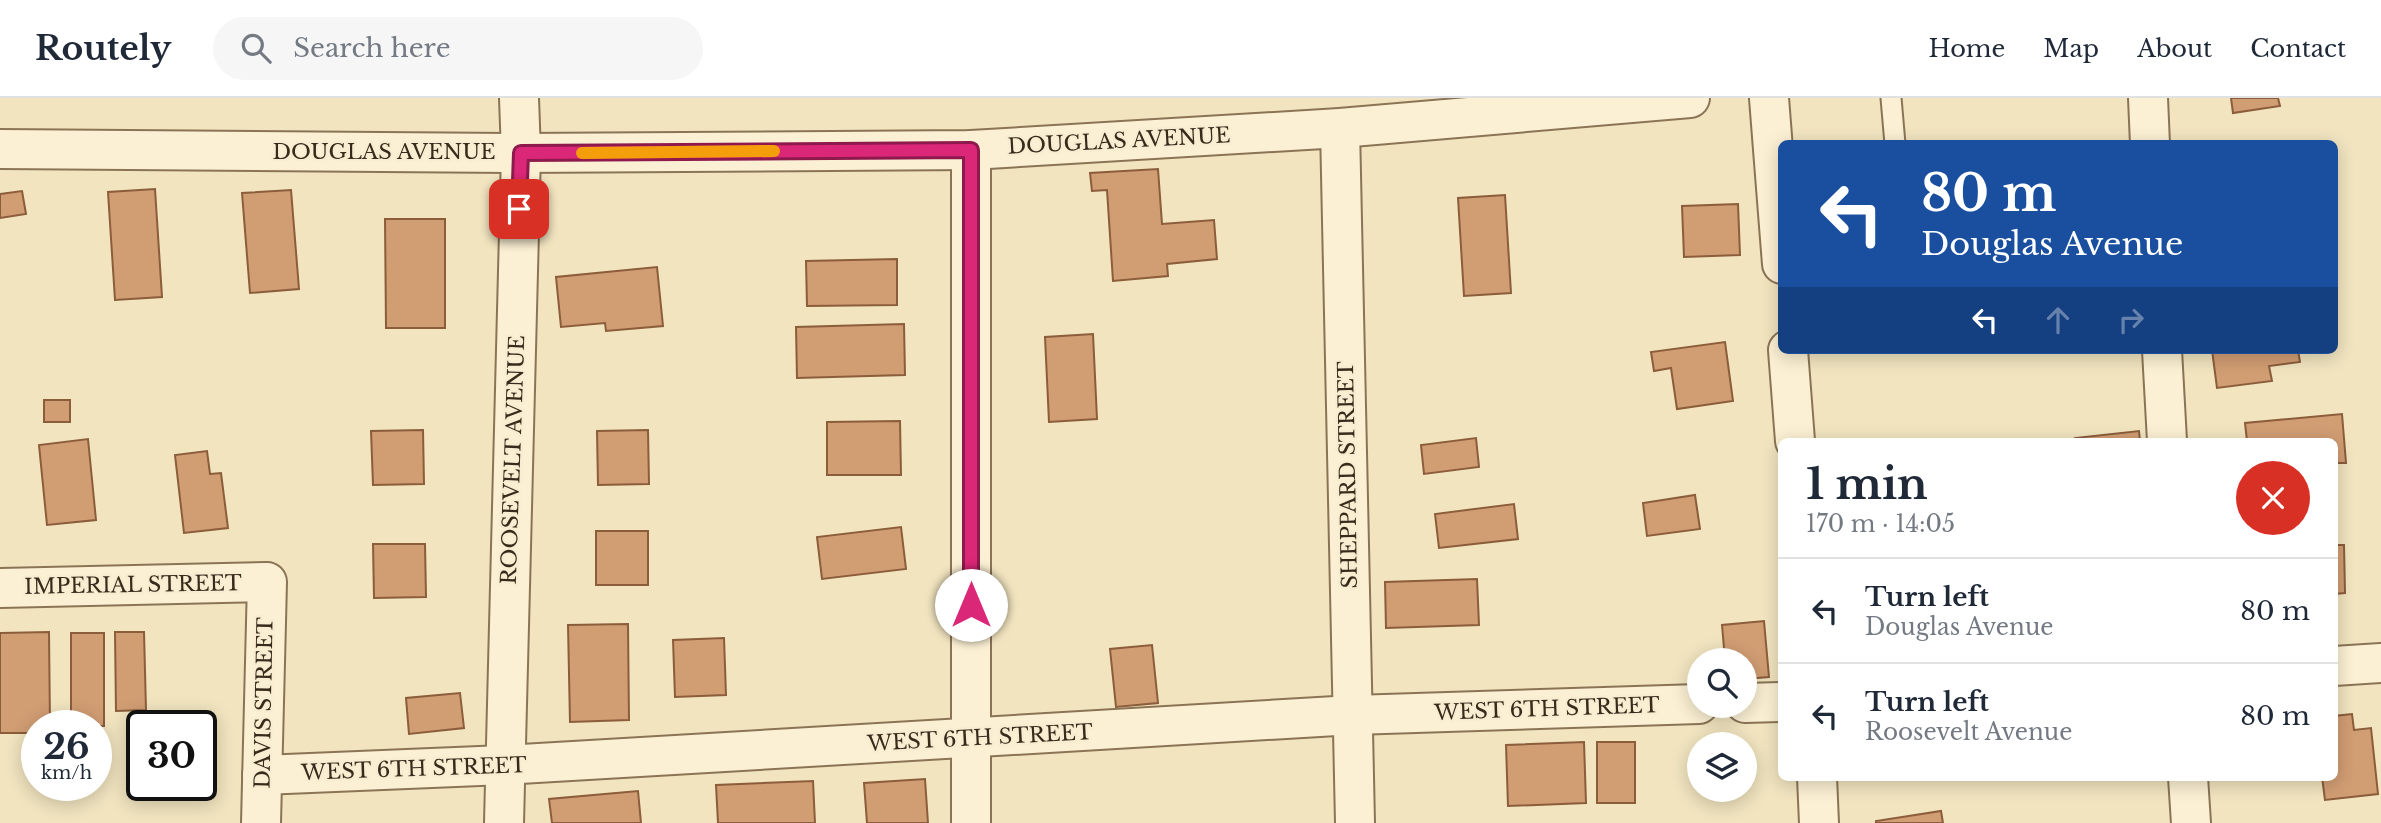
<!DOCTYPE html>
<meta charset="utf-8">
<style>
body{margin:0;font-family:"Libre Baskerville",serif;background:#f6f6f7;color:#1f2937;height:100vh;display:flex;flex-direction:column;font-size:26px;white-space:nowrap}
*{box-sizing:border-box;margin:0}
p{font-size:23px;color:#747a83}
.icon{flex:none;width:38px;height:38px;fill:none;stroke:currentColor;stroke-width:2;stroke-linecap:round;stroke-linejoin:round}
.map{position:relative;flex:1;overflow:hidden}
.panel{position:absolute;left:1778px;top:340px;width:560px;height:343px;display:flex;flex-direction:column;background:#fff;border-radius:10px;box-shadow:0 4px 18px #0003}
.panel>*{flex:none}
.hud{position:absolute;left:1778px;top:42px;width:560px;height:214px;border-radius:10px;box-shadow:0 4px 18px #0003;background:#1a4fa0;color:#fff;overflow:hidden}
.buttons{position:absolute;left:1687px;top:550px;display:grid;gap:14px}
.buttons a{display:grid;place-items:center;width:70px;height:70px;border-radius:50%;background:#fff;box-shadow:0 4px 18px #0003;font-size:35px}
.speed{position:absolute;left:21px;top:612px;display:flex;gap:14px;font-size:35px;font-weight:700;text-align:center}
.speed>*{display:grid;place-content:center;width:91px;height:91px;border-radius:50%;background:#fff;box-shadow:0 4px 18px #0003;line-height:1}
.speed small{font-size:18px;font-weight:400}
.speed .limit{border:4px solid #111;border-radius:10px;background:#fff;color:#111}
.pin{position:absolute;display:grid;place-items:center;width:60px;height:60px;color:#fff;margin:-30px;border-radius:14px;box-shadow:0 4px 10px #0006}
.me{position:absolute;width:77px;margin:-38px;rotate:0deg;stroke-linejoin:round;filter:drop-shadow(0 0 5px #0008)}
.turn{display:flex;align-items:center;gap:24px;height:147px;padding:0 28px;font-size:32px}
.turn .icon{width:91px;height:91px;stroke-width:2.5}
.turn b{display:block;font-size:49px;line-height:60px}
.lanes{display:flex;align-items:center;height:66px;padding:0 28px;background:#0003;justify-content:center;gap:35px;direction:ltr}
.lanes .off{opacity:.35}
.round{display:grid;place-items:center;flex:none;width:74px;height:74px;border-radius:37px;background:#f6f6f7}
.headline{display:flex;align-items:center;justify-content:space-between;height:119px;padding:0 28px}
h1{font-size:42px;font-weight:700;line-height:52px}
ul{padding:0;list-style:none}
li{display:flex;align-items:center;gap:21px;height:105px;padding:0 28px;border-top:2px solid #e0e1e3}
li div{flex:1}
li b{display:block;font-size:26px}
li em{font-style:normal}
header{display:flex;align-items:center;gap:42px;box-sizing:border-box;height:98px;padding:0 35px;background:#fff;border-bottom:2px solid #e0e1e3}
header strong{font-size:33px}
nav{display:flex;gap:38px;margin-inline-start:auto;font-size:24px}
.search{width:490px;height:63px;background:#f6f6f7;display:flex;align-items:center;gap:18px;box-sizing:border-box;padding:0 24px;border-radius:38px;color:#747a83;font-size:26px}
.map>svg:first-child{display:block}
</style>
<header>
<strong>Routely</strong>
<div class="search"><svg class="icon" aria-label="search" viewBox="0 0 24 24"><circle cx="10" cy="10" r="6"/><path d="M15 15l6 6"/></svg>Search here</div>
<nav><a>Home</a><a>Map</a><a>About</a><a>Contact</a></nav>
</header>
<div class="map">
<svg width="2381" height="725" viewBox="0 0 2381 725">
<rect width="100%" height="100%" fill="#f1e4bf"/>
<g fill="#d19d73" stroke="#8b5d3b" stroke-width="2">
<path d="M2231,0H2278L2280,8L2233,15Z"/>
<path d="M1158,71L1162,126L1214,122L1217,161L1167,166L1168,178L1113,183L1107,92L1092,93L1090,75Z"/>
<path d="M155,91L162,199L115,202L108,94Z"/>
<path d="M291,92L299,191L250,195L242,95Z"/>
<path d="M22,93L26,116L0,120V96Z"/>
<path d="M1505,97L1511,195L1464,198L1458,100Z"/>
<path d="M1738,106L1740,157L1684,159L1682,108Z"/>
<path d="M385,121H445V230H386Z"/>
<path d="M897,161V207L807,208L806,163Z"/>
<path d="M657,169L663,228L606,233L605,225L561,229L556,179Z"/>
<path d="M904,226L905,277L797,280L796,229Z"/>
<path d="M1093,236L1097,321L1049,324L1045,239Z"/>
<path d="M1725,244L1733,303L1677,311L1671,270L1654,273L1651,254Z"/>
<path d="M2212,252H2298L2300,264L2269,268L2272,283L2217,290Z"/>
<rect x="44" y="302" width="26" height="22"/>
<path d="M2342,316L2346,365H2334V343H2247L2245,325Z"/>
<path d="M900,323L901,377H827V324Z"/>
<path d="M423,332L424,386L373,387L371,333Z"/>
<path d="M648,332L649,386L598,387L597,333Z"/>
<path d="M2139,333L2140,343H2076L2075,340Z"/>
<path d="M1476,340L1479,369L1424,376L1421,347Z"/>
<path d="M88,341L96,422L47,427L39,347Z"/>
<path d="M207,353L210,376L221,375L228,430L184,435L175,357Z"/>
<path d="M1695,397L1700,431L1647,438L1643,405Z"/>
<path d="M1514,406L1518,441L1439,450L1435,416Z"/>
<path d="M901,429L906,471L822,481L817,439Z"/>
<rect x="596" y="433" width="52" height="54"/>
<path d="M373,446H425L426,499L374,500Z"/>
<path d="M2334,447H2344L2345,495L2334,496Z"/>
<path d="M1477,481L1479,527L1386,530L1385,484Z"/>
<path d="M1764,523L1769,579L1745,581V562H1725L1722,527Z"/>
<path d="M628,526L629,622L570,624L568,527Z"/>
<path d="M49,534L50,628H37V635H0V535Z"/>
<path d="M115,534H144L146,612L116,613Z"/>
<rect x="71" y="535" width="33" height="93"/>
<path d="M724,540L726,597L675,599L673,542Z"/>
<path d="M1152,547L1158,605L1116,609L1110,551Z"/>
<path d="M460,595L464,630L409,636L406,600Z"/>
<path d="M2352,616L2354,632L2371,630L2378,696L2325,702L2322,679H2334V618Z"/>
<path d="M1584,644L1586,705L1508,708L1506,647Z"/>
<rect x="1597" y="644" width="38" height="61"/>
<path d="M35,654H37V682H32Z"/>
<path d="M925,681L928,725H867L864,685Z"/>
<path d="M813,683L815,725H718L716,687Z"/>
<path d="M638,693L641,725H552L549,701Z"/>
<path d="M1941,713L1943,725H1876V723Z"/>
</g>
<g fill="none" stroke-linecap="round" stroke-linejoin="round">
<defs>
<path id="lane" d="M1891,0L1895,46"/>
<g id="street">
<path d="M1769,0L1782,166"/>
<path d="M2148,0L2150,46"/>
<path d="M1340,30L1355,725"/>
<path d="M0,51L521,55L971,52L1340,30L1690,0"/>
<path d="M1788,252L1795,343"/>
<path d="M2162,252L2167,343"/>
<path d="M0,490L267,484L261,725"/>
<path d="M2334,568L2381,565"/>
<path d="M1745,605L1782,604"/>
<path d="M262,677L504,667L1353,617L1699,606"/>
<path d="M1817,679L1819,725"/>
<path d="M2188,679L2191,725"/>
<path d="M504,725L521,55L519,0"/>
<path d="M971,725V52"/>
</g>
</defs>
<use href="#lane" stroke="#8b7456" stroke-width="23"/>
<use href="#street" stroke="#8b7456" stroke-width="42"/>
<use href="#lane" stroke="#fbf0d3" stroke-width="19"/>
<use href="#street" stroke="#fbf0d3" stroke-width="38"/>
</g>
<g fill="none" stroke-linecap="round" stroke-linejoin="round">
<defs>
<path id="route" d="M519,111L521,55L971,52V507"/>
</defs>
<use href="#route" stroke="#8e194d" stroke-width="18"/>
<use href="#route" stroke="#db2777" stroke-width="12"/>
<path stroke="#f59e0b" stroke-width="12" d="M582,55L774,53"/>
</g>
<g text-anchor="middle" stroke-width="5" stroke-linejoin="round" paint-order="stroke">
<g font-size="21" fill="#392b1c" stroke="#f8edd0">
<text transform="translate(1119 43) rotate(-3)" y="7">DOUGLAS AVENUE</text>
<text x="384" y="61">DOUGLAS AVENUE</text>
<text transform="translate(513 362) rotate(-88)" y="7">ROOSEVELT AVENUE</text>
<text transform="translate(1348 377) rotate(-91)" y="7">SHEPPARD STREET</text>
<text transform="translate(133 487) rotate(-1)" y="7">IMPERIAL STREET</text>
<text transform="translate(264 605) rotate(-89)" y="7">DAVIS STREET</text>
<text transform="translate(1547 611) rotate(-2)" y="7">WEST 6TH STREET</text>
<text transform="translate(980 640) rotate(-3)" y="7">WEST 6TH STREET</text>
<text transform="translate(414 671) rotate(-2)" y="7">WEST 6TH STREET</text>
</g>
</g>
</svg>
<div class="buttons">
<a><svg class="icon" aria-label="search" viewBox="0 0 24 24"><circle cx="10" cy="10" r="6"/><path d="M15 15l6 6"/></svg></a>
<a><svg class="icon" aria-label="layers" viewBox="0 0 24 24"><path d="M12 4l9 5-9 5-9-5zM3 14l9 5 9-5"/></svg></a>
</div>
<div class="speed"><div>26<small>km/h</small></div><div class="limit">30</div></div>
<div class="pin" style="left:519px;top:111px;background:#d93025"><svg class="icon" aria-label="arrive" viewBox="0 0 24 24"><path d="M6 21V4h12l-3 4 3 4H6"/></svg></div>
<svg class="me" style="left:971px;top:507px" viewBox="-20 -20 40 40"><circle r="19" fill="#fff"/><path d="M0-13L10 11 0 6-10 11z" fill="#db2777"/></svg>
<div class="hud">
<div class="turn"><svg class="icon" aria-label="left" viewBox="0 0 24 24"><path d="M17 20v-9H6M10 6l-5 5 5 5"/></svg><div><b>80 m</b>Douglas Avenue</div></div>
<div class="lanes"><svg class="icon" aria-label="left" viewBox="0 0 24 24"><path d="M17 20v-9H6M10 6l-5 5 5 5"/></svg><svg class="icon off" aria-label="ahead" viewBox="0 0 24 24"><path d="M12 20V5M6 11l6-6 6 6"/></svg><svg class="icon off" aria-label="right" viewBox="0 0 24 24"><path d="M7 20v-9h11M14 6l5 5-5 5"/></svg></div>
</div>
<section class="panel">
<div class="headline"><div><h1>1 min</h1><p>170 m · 14:05</p></div><a class="round" style="background:#d93025;color:#fff"><svg class="icon" aria-label="close" viewBox="0 0 24 24"><path d="M6 6l12 12M18 6L6 18"/></svg></a></div>
<ul>
<li><svg class="icon" aria-label="left" viewBox="0 0 24 24"><path d="M17 20v-9H6M10 6l-5 5 5 5"/></svg><div><b>Turn left</b><p>Douglas Avenue</p></div><em>80 m</em></li>
<li><svg class="icon" aria-label="left" viewBox="0 0 24 24"><path d="M17 20v-9H6M10 6l-5 5 5 5"/></svg><div><b>Turn left</b><p>Roosevelt Avenue</p></div><em>80 m</em></li>
</ul>
</section>
</div>
